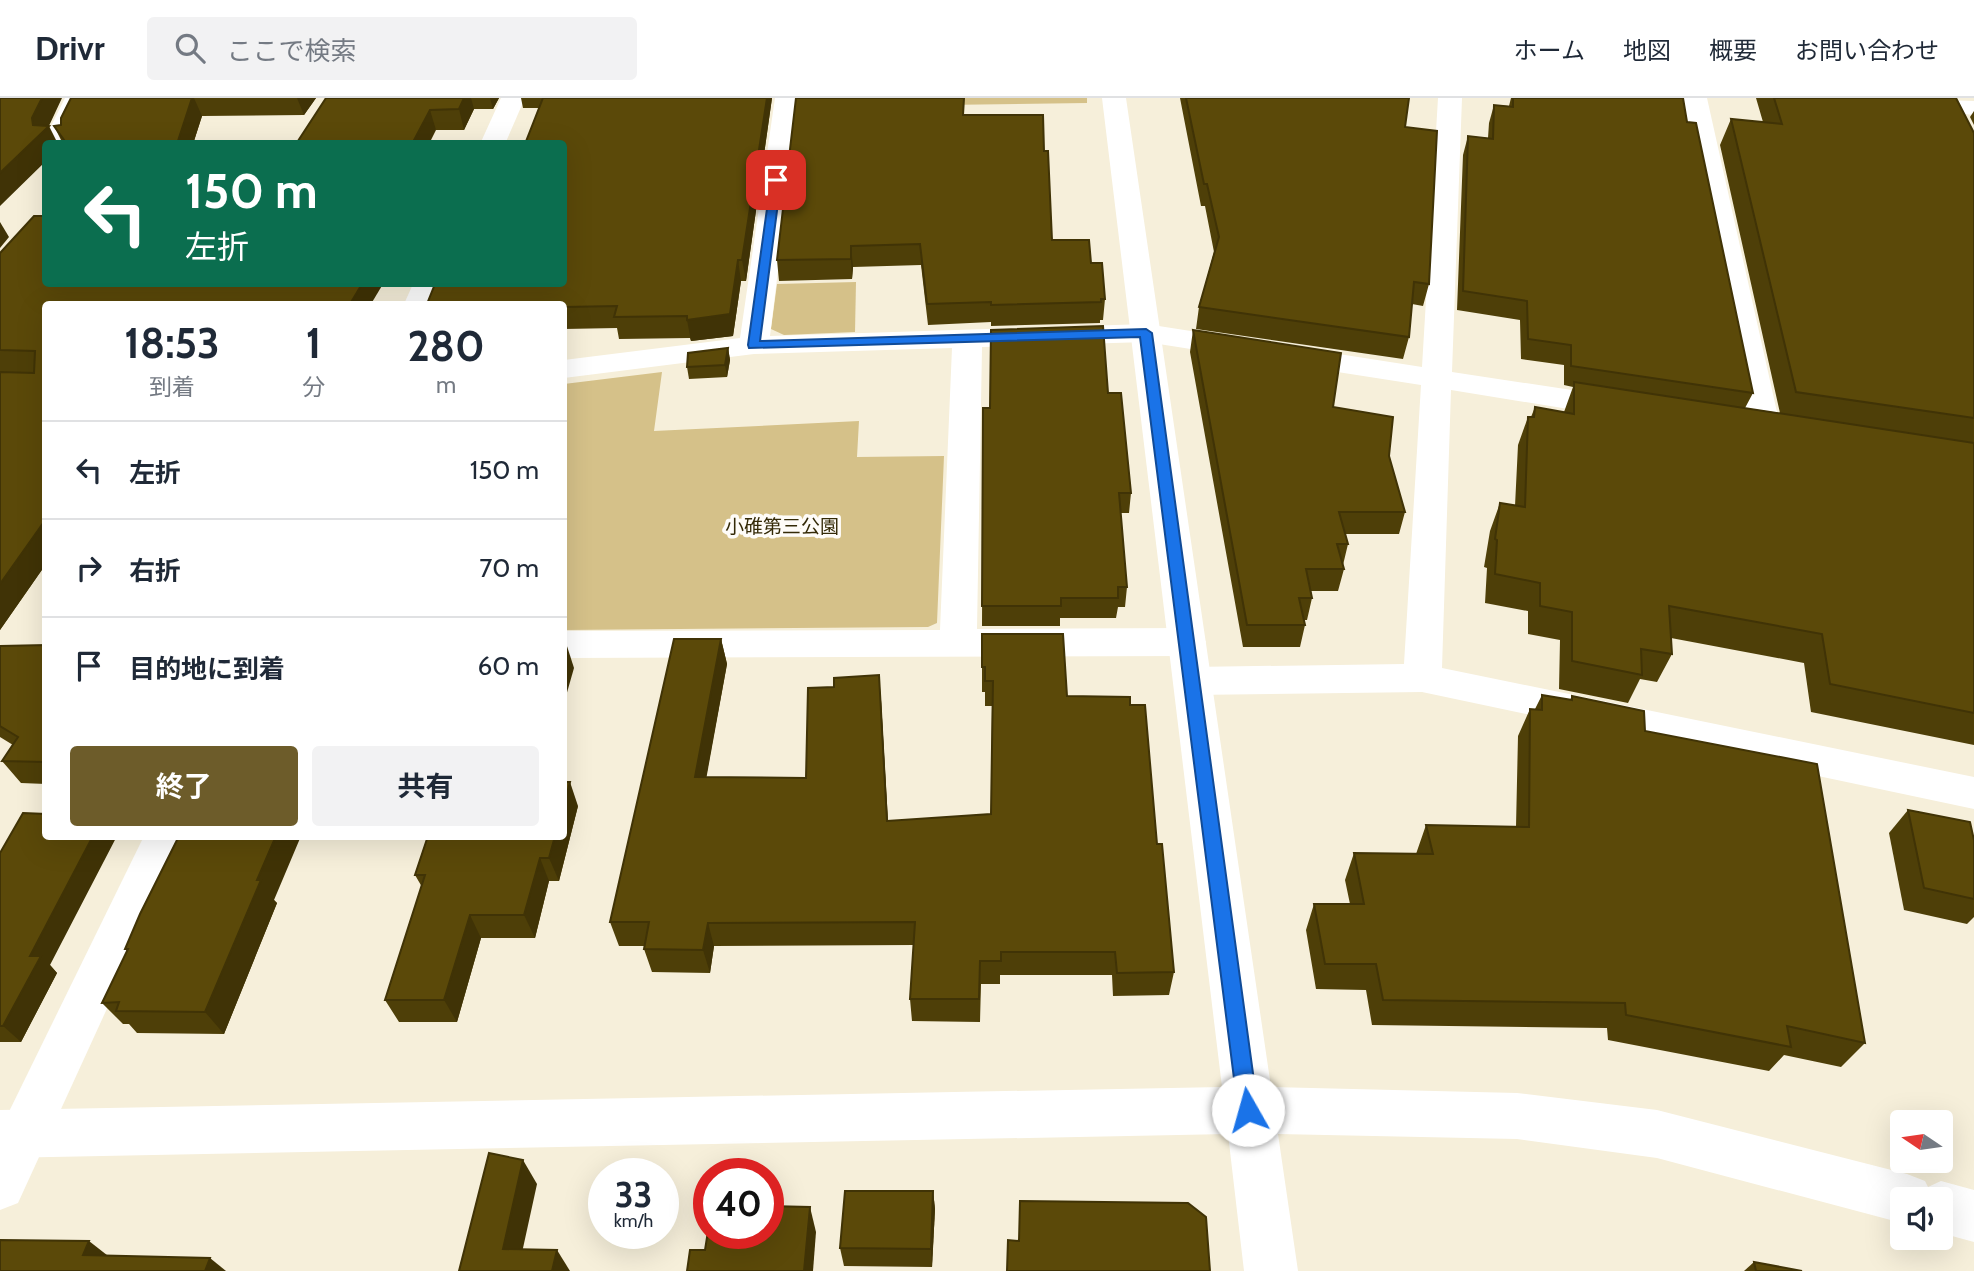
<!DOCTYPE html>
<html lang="ja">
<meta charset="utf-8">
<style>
body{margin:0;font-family:Cabin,"Noto Sans JP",sans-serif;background:#f2f2f3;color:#1f2937;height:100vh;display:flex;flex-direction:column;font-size:26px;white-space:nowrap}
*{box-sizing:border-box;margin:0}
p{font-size:23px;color:#747a83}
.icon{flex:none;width:38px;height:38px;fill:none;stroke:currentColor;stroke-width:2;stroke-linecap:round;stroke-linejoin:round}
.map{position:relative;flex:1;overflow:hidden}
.panel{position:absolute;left:42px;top:203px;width:525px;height:539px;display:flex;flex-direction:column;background:#fff;border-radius:7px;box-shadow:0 7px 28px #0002}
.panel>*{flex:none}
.banner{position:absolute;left:42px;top:42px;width:525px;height:147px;border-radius:7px;box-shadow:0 7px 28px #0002;background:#0b6e4f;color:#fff;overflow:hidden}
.needle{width:46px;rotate:283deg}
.controls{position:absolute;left:1890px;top:1012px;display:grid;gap:14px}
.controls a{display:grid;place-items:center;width:63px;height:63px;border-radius:7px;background:#fff;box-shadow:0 7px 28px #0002;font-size:35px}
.speed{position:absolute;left:588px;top:1060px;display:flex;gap:14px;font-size:35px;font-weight:700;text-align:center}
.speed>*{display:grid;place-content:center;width:91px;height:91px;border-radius:50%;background:#fff;box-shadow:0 7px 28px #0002;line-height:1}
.speed small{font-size:18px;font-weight:400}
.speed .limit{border:10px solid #d22;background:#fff;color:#111}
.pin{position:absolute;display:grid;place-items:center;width:60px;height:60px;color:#fff;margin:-30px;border-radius:14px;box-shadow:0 4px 10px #0006}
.me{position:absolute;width:77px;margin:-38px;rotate:353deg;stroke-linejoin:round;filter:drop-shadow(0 0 5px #0008)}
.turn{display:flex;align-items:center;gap:24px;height:147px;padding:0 28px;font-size:32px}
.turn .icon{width:91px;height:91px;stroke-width:2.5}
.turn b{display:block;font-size:49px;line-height:60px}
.eta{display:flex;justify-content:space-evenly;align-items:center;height:119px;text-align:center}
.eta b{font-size:42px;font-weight:700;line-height:49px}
.primary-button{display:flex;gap:14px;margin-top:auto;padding:14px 28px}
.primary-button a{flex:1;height:80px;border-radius:7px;background:#6d5c2a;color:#fff;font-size:28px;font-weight:700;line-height:80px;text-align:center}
.primary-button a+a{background:#f2f2f3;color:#1f2937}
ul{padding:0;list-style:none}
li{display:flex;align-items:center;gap:21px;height:98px;padding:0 28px;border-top:2px solid #e0e1e3}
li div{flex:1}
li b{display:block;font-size:26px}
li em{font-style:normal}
header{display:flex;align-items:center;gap:42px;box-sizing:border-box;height:98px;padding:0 35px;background:#fff;border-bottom:2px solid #e0e1e3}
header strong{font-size:33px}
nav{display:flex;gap:38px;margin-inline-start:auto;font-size:24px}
.search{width:490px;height:63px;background:#f2f2f3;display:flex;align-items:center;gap:18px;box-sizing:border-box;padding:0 24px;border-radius:7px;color:#747a83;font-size:26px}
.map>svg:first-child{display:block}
</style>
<header>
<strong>Drivr</strong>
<div class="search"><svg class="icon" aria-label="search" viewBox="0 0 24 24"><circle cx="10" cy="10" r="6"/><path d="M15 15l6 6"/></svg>ここで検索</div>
<nav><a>ホーム</a><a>地図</a><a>概要</a><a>お問い合わせ</a></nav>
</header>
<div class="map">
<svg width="1974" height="1173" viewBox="0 0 1974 1173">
<rect width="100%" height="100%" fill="#f6efda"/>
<g fill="#d5c189">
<path d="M942,0H1087V5L942,7Z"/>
<path d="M856,184L855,234L784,237L771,231L777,186Z"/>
<path d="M662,274L654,333L859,323L857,359L944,358L937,525L928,529L564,532V286Z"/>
</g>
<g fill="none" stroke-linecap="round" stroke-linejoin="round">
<g fill="#fff" fill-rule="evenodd">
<path d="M65,0H89L69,40L70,46H46L45,40Z"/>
<path d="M501,0H525L505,46H480Z"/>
<path d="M775,0H799L770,238L1146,226L1422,269L1438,0H1462L1452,274L1618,299L1629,302L1634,309L1629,316L1618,319L1451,292L1442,570L1974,679V711L1422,594L1192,597L1178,593L1173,583L1178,573L1192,569L1404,566L1421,287L1146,244L982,249L977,531L1187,530L1200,534L1206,544L1200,554L1187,558L564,560V533L940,532L952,250L754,256L564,280V262L740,240Z"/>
<path d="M1683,0H1707L1781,332L1776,339L1765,342L1754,339L1749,332Z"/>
<path d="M1864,0L1974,3V17L1876,7L1868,5Z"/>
<path d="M413,186H441L432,206H404Z"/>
<path d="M144,738H186L18,1105L0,1112V1032Z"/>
</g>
<path fill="#fff" fill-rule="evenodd" d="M1102,0H1126L1271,989L1517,995L1657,1012L1907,1076L1925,1083L1928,1089L1941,1083L1974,1092V1144L1941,1135V1101H1902V1125L1657,1060L1517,1041L1278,1036L1298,1173H1244L1228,1036L0,1060V1012L1222,989Z"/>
</g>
<g fill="#4e3f08">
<path d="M71,0H316L304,17L202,18L193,46H63L54,28L61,27Z"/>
<path d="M326,0H499L493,11H474L464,32H436Z"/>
<path d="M521,0H772L746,183H741L733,238L691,243L690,240L619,241L617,230L564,231V186L539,10H523Z"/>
<path d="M1180,0H1409L1405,29L1429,186L1423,208L1412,206L1409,239L1403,261L1196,231L1199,209L1214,154L1205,108H1201Z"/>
<path d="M1511,0H1683L1687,24L1753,295L1745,310L1780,315L1720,47L1731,21L1763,24L1756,0H1956L1974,35V647L1811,614L1804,565L1671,540L1672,556L1657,584L1640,581L1628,605L1559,591L1560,542L1528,536V513L1485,505L1487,470L1484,469L1490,433L1500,405L1515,408L1518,347L1528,319H1531L1535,309L1564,314L1573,289L1564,287V267L1521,261L1520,222L1457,212L1463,57L1468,38L1488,40L1489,25L1494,7L1509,8Z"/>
<path d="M1974,13V27L1970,19Z"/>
<path d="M964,17L1044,53L1052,142L1091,165L1105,201L1103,222H1100V225L991,228V224L928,227L921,167L853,169L852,181L779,183L777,162Z"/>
<path d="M0,155L46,206V466L0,532Z"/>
<path d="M1193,232L1333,309L1389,358L1405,414L1399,436H1345L1348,446L1343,467L1344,471L1338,493H1311L1312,500L1307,522H1304L1305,527L1300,549H1243L1190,254Z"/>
<path d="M728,250L730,262L727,279L689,281L687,269Z"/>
<path d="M1108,295L1131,395L1129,415H1120L1127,489L1125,509H1118L1116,520H1060V528H982L983,310Z"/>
<path d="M982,536L1067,598L1130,607L1157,746L1174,874L1169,897L1113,898L1112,877H1000V886H981L980,924L912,923L910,901L914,847L714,848L710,875L652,874L644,851L645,848H619L610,824L721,541L727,566L706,679L806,680L881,602L888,723L991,716L992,608H985V594H982Z"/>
<path d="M46,547V686L21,685L2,663L13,647L0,639V548Z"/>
<path d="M1542,597L1570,602L1572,598L1645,633L1865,945L1841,969L1784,957L1769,973L1608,942L1607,930L1372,927L1366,892L1316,891L1306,832L1314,806H1350L1345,782L1354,755L1416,756L1426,727L1516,729L1518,638L1530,611H1535Z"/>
<path d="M578,708L559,783H549L535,840H481L457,924H399L385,902L422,789L415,777Z"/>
<path d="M1908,712L1974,742V819L1967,826L1904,812L1889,735Z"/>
<path d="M0,755L50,867L57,875L21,944H0Z"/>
<path d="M274,802L277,805L224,936L137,935L129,926H123L102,905L127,853L125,851Z"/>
<path d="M933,1093L935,1111L932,1169L844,1168L840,1150Z"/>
<path d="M1754,1164L1802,1173H1744Z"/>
</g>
<g fill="#403306">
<path d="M42,0H62L48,30L49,28L58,46H46V63L0,108V75L33,27L32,20Z"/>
<path d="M192,0H194L202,18L193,46H177Z"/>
<path d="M297,0H316L304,17Z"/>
<path d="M464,0H471L474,11L464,32L459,11Z"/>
<path d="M490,0H499L493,11Z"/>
<path d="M767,0H772L746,183L742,162Z"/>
<path d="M430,12L436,32L429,46H412Z"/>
<path d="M0,124L9,139L0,150Z"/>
<path d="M851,148L853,169L852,181L851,161Z"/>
<path d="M738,162L741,183L733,238L691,243L687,222Z"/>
<path d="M362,186H383L371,206H350Z"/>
<path d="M728,250L730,262L727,279L725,267Z"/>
<path d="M46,421V466L0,532V486Z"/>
<path d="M721,541L727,566L702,704L695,679Z"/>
<path d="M566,545L574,570L564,605V552Z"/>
<path d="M879,577L881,602L889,747L887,723Z"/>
<path d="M570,684L578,708L559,783L549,760L555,738H564V707Z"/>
<path d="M93,738H117L50,867L57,875L21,944L3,928L30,858Z"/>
<path d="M276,738H301L274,802L277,805L224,936L205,914L257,782Z"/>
<path d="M540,760L549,783L535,840L524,817Z"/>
<path d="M470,817L481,840L457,924L444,902Z"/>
<path d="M708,825L714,848L710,875L703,852Z"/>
<path d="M523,1062L537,1086L518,1173L503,1151Z"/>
<path d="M933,1093L935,1111L932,1169L931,1151Z"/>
<path d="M810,1109L816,1134L813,1173H804Z"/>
<path d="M89,1143L112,1161L83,1157Z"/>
<path d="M557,1152L570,1173H552Z"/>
<path d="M210,1160L226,1173H205Z"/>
</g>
<g fill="#5b4909" stroke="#403306" stroke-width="2">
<path d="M0,0H42L32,20L33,27L49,28L0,75Z"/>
<path d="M71,0H192L177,46H67L54,28L61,27V20Z"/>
<path d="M326,0H464L459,11L430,12L412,46H296Z"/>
<path d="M543,0H767L742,162H738L730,216L687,222V218L614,219L617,208L564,209V206H427L435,186H564V46H525Z"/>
<path d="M796,0H964L963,17H1043L1044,53H1048L1052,142H1089L1091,165H1102L1105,201H1101V204L991,207V204L927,206L920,146L851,148V161L777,162Z"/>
<path d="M1186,0H1409L1405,29L1437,33L1429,186L1414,184L1409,239L1199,209L1219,139L1207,86H1204Z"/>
<path d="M1513,0H1683L1687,24L1696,25L1753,295L1571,268V247L1528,241L1527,203L1463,193L1468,38L1493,41L1494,7L1513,9Z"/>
<path d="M1774,0H1956L1974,35V320L1796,294L1731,21L1782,26Z"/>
<path d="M34,118H46V186H362L350,206H46V421L0,486V274L34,275L35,253L0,252V155Z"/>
<path d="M1103,228L1108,295H1121L1131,395H1119L1127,489H1118V500H1061V508H982L983,310H990L991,232Z"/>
<path d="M1193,232L1341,255L1333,309L1393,319L1389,358L1405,414H1339L1348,446H1337L1344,471H1306L1312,500H1299L1305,527H1247Z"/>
<path d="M728,250L725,267L687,269L688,255Z"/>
<path d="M1574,284L1974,345V615L1830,586L1822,536L1669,508L1672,556L1641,551L1642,577L1572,563V514L1540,508V485L1495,476L1497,442L1495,441L1500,405L1525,409L1528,319H1534L1535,309L1574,316Z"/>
<path d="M982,536H1063L1067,598L1130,599V607H1145L1157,746H1162L1174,874L1117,875L1115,854H1001V863H980L979,901H910L915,824L708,825L703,852L644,851L649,824H610L674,541H721L695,679L806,680L808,590L834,589V580L879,577L887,723L991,716L993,583H985V569H982Z"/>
<path d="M46,547V664L2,663L18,639L0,628V548Z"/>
<path d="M1542,597L1572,602V598L1644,613L1645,633L1817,666L1865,945L1787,928L1791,949L1626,917L1625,905L1383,902L1376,866H1325L1314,806H1364L1354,755L1433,756L1426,727L1529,729L1530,611L1542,612Z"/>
<path d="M564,684H570L564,707Z"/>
<path d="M1908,712L1970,724L1974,742V801L1924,790Z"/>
<path d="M23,715L46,716V738H93L30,858H41L3,928H0V755Z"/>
<path d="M179,738H276L257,782H261L205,914L116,913L119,904L102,905L128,851H125L140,816Z"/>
<path d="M428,738H555L549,760H540L524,817H470L444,902H385L425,777H415Z"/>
<path d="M489,1055L523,1062L503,1151L557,1152L552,1173H459Z"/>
<path d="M845,1093H933L931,1151L840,1150Z"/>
<path d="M1020,1103L1188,1105L1206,1119L1210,1173H1007L1008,1142L1019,1143Z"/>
<path d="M768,1108L810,1109L804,1173H687L690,1152H705L709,1127V1136H768Z"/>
<path d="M0,1142L89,1143L83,1157L210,1160L205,1173H0Z"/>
<path d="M1754,1164L1802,1173H1756Z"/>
</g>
<path fill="#1a73e8" stroke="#114b97" stroke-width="2" d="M776,79L781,82L760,243L1146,231L1152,235L1258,1012L1255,1019L1248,1022L1241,1019L1238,1012L1140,239L749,250L748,247L771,82Z"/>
<g text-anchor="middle" stroke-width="7" stroke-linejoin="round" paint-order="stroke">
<g font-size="19" fill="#342a07" stroke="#fefcf8">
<text x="782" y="435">小碓第三公園</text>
</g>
</g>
</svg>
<div class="controls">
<a><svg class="needle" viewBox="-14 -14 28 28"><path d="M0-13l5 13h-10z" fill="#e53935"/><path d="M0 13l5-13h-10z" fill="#747a83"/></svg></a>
<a><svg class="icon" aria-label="sound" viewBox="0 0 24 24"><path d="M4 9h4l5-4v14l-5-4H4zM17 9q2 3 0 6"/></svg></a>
</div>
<div class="speed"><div>33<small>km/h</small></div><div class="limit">40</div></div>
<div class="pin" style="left:776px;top:82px;background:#d93025"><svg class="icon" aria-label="arrive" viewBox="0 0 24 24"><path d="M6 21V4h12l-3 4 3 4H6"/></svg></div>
<svg class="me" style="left:1248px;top:1012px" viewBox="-20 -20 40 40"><circle r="19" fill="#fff"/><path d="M0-13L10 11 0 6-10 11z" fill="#1a73e8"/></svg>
<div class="banner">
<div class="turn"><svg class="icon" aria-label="left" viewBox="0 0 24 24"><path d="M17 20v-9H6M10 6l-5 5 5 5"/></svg><div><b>150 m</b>左折</div></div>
</div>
<section class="panel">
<div class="eta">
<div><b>18:53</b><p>到着</p></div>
<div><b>1</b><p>分</p></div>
<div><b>280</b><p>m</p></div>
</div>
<ul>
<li><svg class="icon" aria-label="left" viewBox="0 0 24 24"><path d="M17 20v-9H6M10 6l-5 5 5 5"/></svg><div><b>左折</b></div><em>150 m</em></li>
<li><svg class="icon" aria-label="right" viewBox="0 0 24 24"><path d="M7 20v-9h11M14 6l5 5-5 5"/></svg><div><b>右折</b></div><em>70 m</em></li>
<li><svg class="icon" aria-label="arrive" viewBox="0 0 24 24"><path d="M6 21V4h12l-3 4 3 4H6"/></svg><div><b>目的地に到着</b></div><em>60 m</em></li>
</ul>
<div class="primary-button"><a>終了</a><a>共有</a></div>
</section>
</div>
